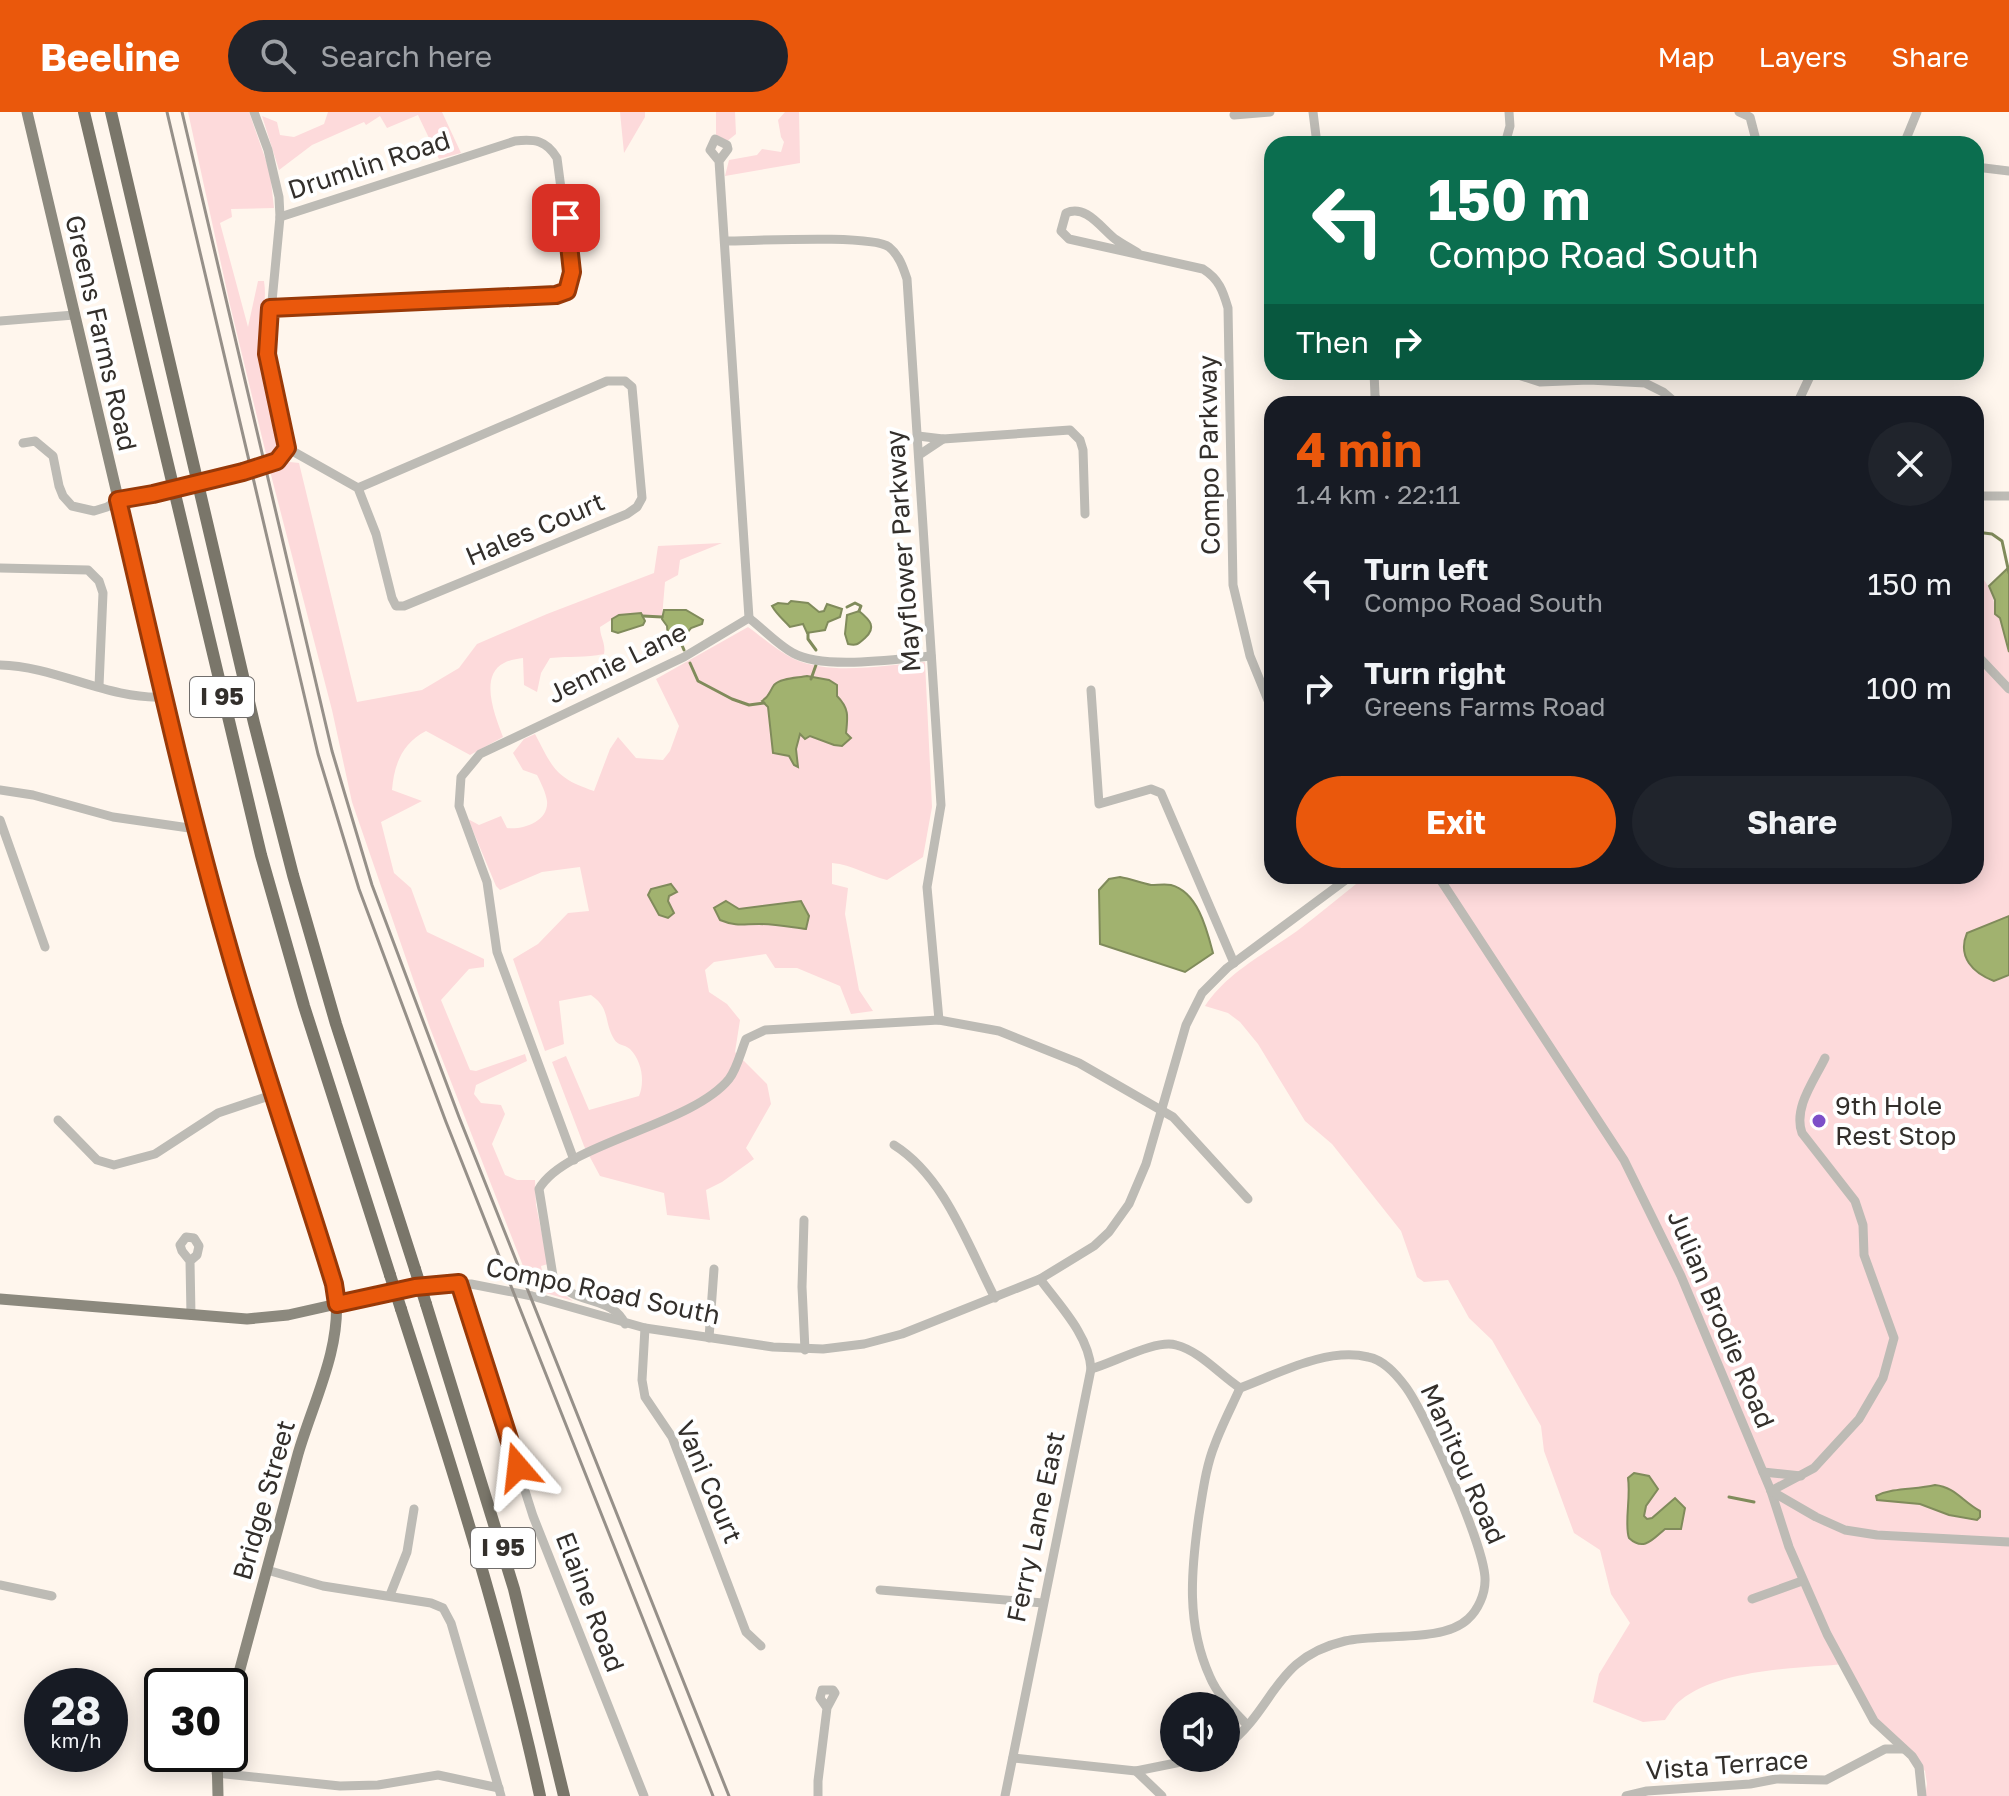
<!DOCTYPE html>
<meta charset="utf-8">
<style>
body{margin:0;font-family:"Golos Text",sans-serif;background:#20242c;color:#f1f3f6;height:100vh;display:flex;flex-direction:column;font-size:30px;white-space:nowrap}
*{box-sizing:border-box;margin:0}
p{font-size:26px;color:#9ea1a6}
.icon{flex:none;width:44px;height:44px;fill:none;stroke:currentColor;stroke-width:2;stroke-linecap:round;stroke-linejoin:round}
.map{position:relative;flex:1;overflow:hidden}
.details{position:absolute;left:1264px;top:284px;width:720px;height:488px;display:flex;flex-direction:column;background:#171b24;border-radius:24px;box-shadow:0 4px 20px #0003}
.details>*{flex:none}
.banner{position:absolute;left:1264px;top:24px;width:720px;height:244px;border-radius:24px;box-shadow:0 4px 20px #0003;background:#0b6e4f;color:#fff;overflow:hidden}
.buttons{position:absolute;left:1160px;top:1580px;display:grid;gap:16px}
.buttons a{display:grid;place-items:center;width:80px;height:80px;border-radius:50%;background:#171b24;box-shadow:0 4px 20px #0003;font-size:40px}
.speed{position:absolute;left:24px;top:1556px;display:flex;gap:16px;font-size:40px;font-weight:700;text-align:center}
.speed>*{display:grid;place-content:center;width:104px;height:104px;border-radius:50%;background:#171b24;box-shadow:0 4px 20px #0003;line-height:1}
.speed small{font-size:20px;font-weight:400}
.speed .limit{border:4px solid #111;border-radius:12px;background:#fff;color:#111}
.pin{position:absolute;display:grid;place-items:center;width:68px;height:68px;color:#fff;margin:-34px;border-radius:16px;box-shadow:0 4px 12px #0006}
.me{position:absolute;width:88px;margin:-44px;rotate:343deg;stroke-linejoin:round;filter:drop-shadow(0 0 6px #0008)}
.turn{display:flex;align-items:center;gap:28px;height:168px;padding:0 32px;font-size:36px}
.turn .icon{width:104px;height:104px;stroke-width:2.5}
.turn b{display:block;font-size:56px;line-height:68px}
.then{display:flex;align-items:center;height:76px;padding:0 32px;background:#0003;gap:16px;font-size:30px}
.round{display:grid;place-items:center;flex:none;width:84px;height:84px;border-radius:42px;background:#20242c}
.headline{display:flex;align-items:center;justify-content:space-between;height:136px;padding:0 32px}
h1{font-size:48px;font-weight:700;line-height:60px;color:#ea580c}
.primary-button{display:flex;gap:16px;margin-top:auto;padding:16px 32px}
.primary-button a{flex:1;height:92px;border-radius:48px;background:#ea580c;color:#fff;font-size:32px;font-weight:700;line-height:92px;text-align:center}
.primary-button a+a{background:#20242c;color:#f1f3f6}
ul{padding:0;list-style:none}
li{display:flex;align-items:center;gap:24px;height:104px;padding:0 32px}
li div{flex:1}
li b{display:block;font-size:30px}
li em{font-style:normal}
header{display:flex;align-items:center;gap:48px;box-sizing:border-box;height:112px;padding:0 40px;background:#ea580c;color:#fff}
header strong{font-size:38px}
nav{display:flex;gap:44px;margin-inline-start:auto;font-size:28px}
.search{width:560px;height:72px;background:#20242c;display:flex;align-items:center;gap:20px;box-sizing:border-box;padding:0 28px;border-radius:44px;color:#9ea1a6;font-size:30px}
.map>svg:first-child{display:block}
</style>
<header>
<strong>Beeline</strong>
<div class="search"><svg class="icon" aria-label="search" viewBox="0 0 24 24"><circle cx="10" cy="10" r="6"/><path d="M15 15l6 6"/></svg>Search here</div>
<nav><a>Map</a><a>Layers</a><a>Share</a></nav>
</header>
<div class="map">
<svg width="2009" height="1684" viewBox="0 0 2009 1684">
<rect width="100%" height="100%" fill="#fff6ed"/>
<g fill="#fddadb">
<path d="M188,0H249L270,60L274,96L231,97L232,105L220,111L248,215L258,169H264C267,188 262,208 262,227C261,245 264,265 268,284C271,300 291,340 267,346L230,193Z"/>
<path d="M328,0H442L461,41L439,47L418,3L387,16L380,4L366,13L364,10L312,33L279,58L262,4L277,10L280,23L294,25L324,12Z"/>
<path d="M620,0H645V5L624,41Z"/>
<path d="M716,0H735L736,22L726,30L716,23Z"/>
<path d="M785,0H799L800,51L725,64L729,48L757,43L762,37L781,40L784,30L781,25L778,8Z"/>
<path d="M290,350L299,351L357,590L422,578L459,556L477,532L547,502L654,461L658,434L722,431L680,448L678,463L665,470L662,505L643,504L640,501L619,503L600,515C600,525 606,531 604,542C585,546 570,544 550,546L541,561L537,580L524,573L523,546C517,547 509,548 504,551C478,564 496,606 503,625L470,643L426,619C402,631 394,653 392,678L422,689L381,710L394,761L411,776L427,820L484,847V855L469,857L441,888L470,958L476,959L525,942L527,949L476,973L474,982L481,991L501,993L505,1002L492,1032L505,1063L517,1068H535L536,1093L548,1152L541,1154L544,1168L573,1189L532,1177L430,916L352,690L332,598L270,359Z"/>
<path d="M1976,458C1988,471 1995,484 1995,502L2000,506L2009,540V1684H1925L1927,1672L1925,1659L1878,1608L1846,1552C1799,1556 1719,1557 1681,1588C1674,1593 1670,1601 1665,1608L1643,1610L1593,1590L1599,1562L1630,1511L1611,1482L1600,1438L1574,1421L1544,1339L1541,1314L1492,1228L1469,1206L1448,1168L1424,1170L1417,1165L1401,1119L1332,1032L1305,1009L1258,932L1240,910L1228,901L1205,894C1226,861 1266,841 1297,819C1321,801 1343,782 1366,764H1976Z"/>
<path d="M748,515C762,525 778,539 794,547C833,564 884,553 925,550L932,695L923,745L887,768C867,763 853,753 832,751V772L848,776L845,802L859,878L873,899L851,902L840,874L797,856H775L766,842L714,850L705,858L709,880L727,892L740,908L735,940L767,972L771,992L746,1036L754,1047L722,1070L706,1078L710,1108L667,1103L664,1081L600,1064L584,1034L552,950L566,944L589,998L639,984C645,970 642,949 630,937C624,932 618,934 614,927C603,908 611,897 591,883L559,889L564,932L545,939L513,847L538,832L568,801L589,799L580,755L542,760L500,778L496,774L468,707L479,713L501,704L507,716C524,718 549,709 547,689C546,681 541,671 537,663L523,658L513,641L524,627L535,622C553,656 555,666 594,679L610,637L618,625L636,646L663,648L670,639L679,614L656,567Z"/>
</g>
<g fill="#a1b26f" stroke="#808b5b" stroke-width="2">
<path d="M2009,455V540L2000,506L1995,502V488L1989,474Z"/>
<path d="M791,489L808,491L819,500L824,499L827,492L842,497L840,505L828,510L825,518L807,521L803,512L790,515C784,508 777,503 772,494L778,491L788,492Z"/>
<path d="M664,498H686L703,508L702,512L691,516L677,533L668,526L667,514L662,507Z"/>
<path d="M859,499C870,508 877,515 865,526C858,532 857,534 848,532L845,522L847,503Z"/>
<path d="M641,501L645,509L643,513L618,521L612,519V507L619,503Z"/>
<path d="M807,564L829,568L837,573V584C849,596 848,604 846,621L851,626L842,634L834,633L810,624L805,627L800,622L796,637L798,655L794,653L789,644L773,641L768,595L762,589C770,584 769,580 774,573C780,566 798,566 807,564Z"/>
<path d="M1120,765C1131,767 1141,771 1151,773C1158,773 1165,772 1171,773C1198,780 1207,818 1213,841L1185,860L1100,832L1099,778L1109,767Z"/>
<path d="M671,772L677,780L669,784L668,789L674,801L668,806L659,803L648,783L651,777Z"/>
<path d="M726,789L739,797L801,789L809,804L806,817C790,815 775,812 759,812C743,812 737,815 720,808L714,796Z"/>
<path d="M2009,804V863L1994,869C1973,861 1957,845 1967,821Z"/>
<path d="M1634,1361L1649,1364L1658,1377L1646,1394L1644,1404L1647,1407L1652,1406L1675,1386L1685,1396L1681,1417H1665C1653,1427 1644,1440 1629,1426C1624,1413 1631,1385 1628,1366Z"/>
<path d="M1935,1373C1955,1375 1963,1390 1980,1399V1405L1977,1408L1949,1403L1920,1392L1877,1388L1876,1384C1894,1375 1915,1378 1935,1373Z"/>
</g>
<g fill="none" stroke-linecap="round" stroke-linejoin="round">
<g stroke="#808b5b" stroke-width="3">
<path d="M1976,420L1992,422L2002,429L2009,461"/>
<path d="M847,495L855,491L861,494L859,499"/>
<path d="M643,504L662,505"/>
<path d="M808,521V527L816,538"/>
<path d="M681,531L684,538"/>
<path d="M690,551L698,569L732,587L749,593L764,591"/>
<path d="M811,567L816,553"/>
<path d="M1729,1385L1754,1390"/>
</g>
<g stroke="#bdbbb5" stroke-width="9">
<path d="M254,0L268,38L279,85L280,105L267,242L287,336L283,343L273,350"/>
<path d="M1313,0L1317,32"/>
<path d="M1739,0L1750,5L1757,32"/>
<path d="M1234,3L1270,0"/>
<path d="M1505,32L1510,14L1509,0"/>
<path d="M1904,32L1917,0"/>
<path d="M1976,55L2009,59"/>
<path d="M726,129C753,129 872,122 889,135C899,143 903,155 907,167L941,693L927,775L939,908"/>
<path d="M1138,141C1130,136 1122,132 1115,127C1101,116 1086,92 1066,101L1061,119L1069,127L1203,157C1219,167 1223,179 1228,196L1233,473L1250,544L1272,598"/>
<path d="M270,196L546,184L567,179L572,160L557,46C546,28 535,27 515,29L280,105"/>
<path d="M0,209L74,203"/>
<path d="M1374,260L1375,284L1379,292"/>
<path d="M1509,260L1540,270L1589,268L1645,271L1663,280L1677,292"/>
<path d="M1797,292L1812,260"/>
<path d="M918,324L943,327L1070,318L1080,328L1083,338L1085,402"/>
<path d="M23,331L35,329L53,344L59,374L63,384L72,394L94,399L107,395L118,388L153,382"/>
<path d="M287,336L358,376L376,422L392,486L396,494H404L627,402L637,395L642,386L632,275L625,269H607L358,376"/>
<path d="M919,343L943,327"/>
<path d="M218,367L243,360"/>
<path d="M1976,384H2009"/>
<path d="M0,456L88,458L99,469L103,481L99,574"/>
<path d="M749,506C763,517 778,533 793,541C823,558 896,547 931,544"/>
<path d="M1976,542L2009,577"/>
<path d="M0,553C56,554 108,588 164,585"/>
<path d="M1091,578L1099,692L1151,677L1161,681L1234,851"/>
<path d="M0,678L33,683L113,705L196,717"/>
<path d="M0,708L45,835"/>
<path d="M1438,764L1624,1048L1681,1164L1771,1379L1789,1435L1827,1522L1874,1609L1912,1644L1919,1655L1922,1684"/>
<path d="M58,1008L97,1048L114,1053L155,1042L218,1001L272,983"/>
<path d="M894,1033C945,1065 968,1134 995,1186"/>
<path d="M574,1048L497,840L487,770L459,694L461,665L480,642L684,545L749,506L719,49L710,38L715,27L727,33L728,37L719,49"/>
<path d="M804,1108L802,1175L805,1238"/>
<path d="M190,1149L197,1143L199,1134L194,1126L186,1125L180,1133L182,1139L190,1149L191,1203"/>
<path d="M459,1171L533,1404L644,1684"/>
<path d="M337,1192L433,1172H471L532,1184L645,1216L773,1235L823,1237L864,1232L902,1222L1040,1167L1094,1134L1109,1120L1129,1092L1146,1052L1186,913L1202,881L1227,856L1351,764"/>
<path d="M625,1212C612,1182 571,1195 553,1164L539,1077C565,1031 691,1014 729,967C737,957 741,939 746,927L765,918L939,908L999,919L1079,951L1173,1005L1248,1087"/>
<path d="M645,1216L642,1268L645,1285L672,1325L746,1520L761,1534"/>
<path d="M709,1226L714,1157"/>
<path d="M1091,1257C1113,1251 1156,1227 1176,1233C1200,1239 1220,1263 1240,1276C1278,1262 1326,1235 1368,1245C1384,1248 1396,1262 1405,1274C1425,1300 1487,1439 1485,1469C1485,1482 1478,1498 1468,1507C1443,1531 1379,1521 1345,1529C1273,1546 1276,1596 1226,1634"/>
<path d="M1240,1276C1232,1294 1222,1313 1215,1332C1206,1354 1203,1379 1199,1403C1191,1459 1186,1512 1210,1565C1218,1584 1234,1599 1247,1613"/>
<path d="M1763,1360L1801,1364"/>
<path d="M1771,1379L1814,1356L1859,1307L1883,1266L1894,1226L1864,1143L1863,1113L1855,1089L1802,1021C1793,996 1814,969 1825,946"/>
<path d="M1771,1379L1816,1405L1845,1418L1877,1423L2009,1430"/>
<path d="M267,1458L323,1474L431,1491L443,1496L451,1511L501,1684"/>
<path d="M0,1473L52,1484"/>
<path d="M880,1478L1043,1491"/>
<path d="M390,1483L407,1440L414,1397"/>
<path d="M1752,1487L1802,1469"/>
<path d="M1013,1646L1136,1659L1201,1646"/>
<path d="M1136,1659L1162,1684"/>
<path d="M216,1661L340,1674L378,1673L438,1663L499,1676"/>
<path d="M818,1684V1669L827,1596L835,1581L833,1578H822L820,1586L827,1596"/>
<path d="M1005,1684L1091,1257C1089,1223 1059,1193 1040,1167"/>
<path d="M1626,1684L1647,1679L1750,1672L1776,1667L1826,1668L1885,1637H1903"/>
</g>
<g stroke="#8c897e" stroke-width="11">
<path d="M27,0L196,717L272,983L336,1183C341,1238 313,1290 298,1342C275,1426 252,1510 230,1594"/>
<path d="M0,1187L247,1207L288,1203L337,1192"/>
<path d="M217,1642L218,1684"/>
</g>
<g stroke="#7a766a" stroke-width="12">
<path d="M84,0L261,743L304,894L390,1163"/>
<path d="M111,0L254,611L293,763L336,912L415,1157"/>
<path d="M426,1192L514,1477L564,1684"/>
<path d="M401,1197C453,1358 504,1518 540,1684"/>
</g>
<g stroke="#969089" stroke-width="3">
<path d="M167,0L318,642L359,777L446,1010L713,1684"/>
<path d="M182,0L332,639L372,773L459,1005L729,1684"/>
</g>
<g stroke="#bdbbb5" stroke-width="9">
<path d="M243,360L273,350"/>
<path d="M153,382L218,367"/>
</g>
<g stroke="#7a766a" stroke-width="12">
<path d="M415,1157L426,1192"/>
<path d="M390,1163L401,1197"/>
</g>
</g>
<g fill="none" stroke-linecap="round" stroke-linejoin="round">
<defs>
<path id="route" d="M518,1355L459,1171L415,1175L337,1192L334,1172C299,1058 259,945 227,830C185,684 153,536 118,388L153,382L243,360L277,349L287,336L267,242L270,196L556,183L567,179L572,160L566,106"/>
</defs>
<use href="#route" stroke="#983908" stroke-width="20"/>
<use href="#route" stroke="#ea580c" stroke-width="14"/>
</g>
<circle fill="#7d4fc8" stroke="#fff" stroke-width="3" cx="1819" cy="1009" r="8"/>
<g text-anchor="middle" stroke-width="8" stroke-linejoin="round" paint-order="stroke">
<g fill="#fff" stroke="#706d6b" stroke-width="2">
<rect x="190" y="565" width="64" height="40" rx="6"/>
<rect x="471" y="1416" width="64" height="40" rx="6"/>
</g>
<g font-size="24" font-weight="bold" fill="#332f2b">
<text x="222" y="593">I 95</text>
<text x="503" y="1444">I 95</text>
</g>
<g font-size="26" fill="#332f2b" stroke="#fff">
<text transform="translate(369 53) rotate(-18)" y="9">Drumlin Road</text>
<text transform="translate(101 221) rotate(77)" y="9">Greens Farms Road</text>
<text transform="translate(1209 343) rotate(-91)" y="9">Compo Parkway</text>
<text transform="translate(535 417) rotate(-23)" y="9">Hales Court</text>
<text transform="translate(903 439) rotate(-94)" y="9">Mayflower Parkway</text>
<text transform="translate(617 551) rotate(-26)" y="9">Jennie Lane</text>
<text transform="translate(603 1179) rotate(12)" y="9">Compo Road South</text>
<text transform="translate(1721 1207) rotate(67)" y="9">Julian Brodie Road</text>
<text transform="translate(1463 1352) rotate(66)" y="9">Manitou Road</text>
<text transform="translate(709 1370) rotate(67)" y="9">Vani Court</text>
<text transform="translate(264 1388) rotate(-74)" y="9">Bridge Street</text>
<text transform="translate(1036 1415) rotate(-78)" y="9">Ferry Lane East</text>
<text transform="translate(590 1490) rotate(69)" y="9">Elaine Road</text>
<text transform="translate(1727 1653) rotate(-4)" y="9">Vista Terrace</text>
</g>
<g font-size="26" fill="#332f2b" stroke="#fff" text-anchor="start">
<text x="1835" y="1003">9th Hole<tspan x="1835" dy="30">Rest Stop</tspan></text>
</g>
</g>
</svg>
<div class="buttons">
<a><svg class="icon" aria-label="sound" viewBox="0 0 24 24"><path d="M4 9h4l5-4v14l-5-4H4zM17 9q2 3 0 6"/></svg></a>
</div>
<div class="speed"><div>28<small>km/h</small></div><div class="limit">30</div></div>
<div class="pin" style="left:566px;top:106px;background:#d93025"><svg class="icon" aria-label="arrive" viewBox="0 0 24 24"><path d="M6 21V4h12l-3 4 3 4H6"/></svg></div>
<svg class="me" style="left:518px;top:1355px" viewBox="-20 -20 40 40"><path d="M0-17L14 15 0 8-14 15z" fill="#ea580c" stroke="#fff" stroke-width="4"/></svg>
<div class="banner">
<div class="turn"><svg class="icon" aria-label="left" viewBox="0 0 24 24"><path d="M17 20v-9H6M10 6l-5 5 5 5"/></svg><div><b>150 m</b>Compo Road South</div></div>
<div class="then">Then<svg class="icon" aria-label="right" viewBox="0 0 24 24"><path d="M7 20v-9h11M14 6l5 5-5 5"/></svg></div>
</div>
<section class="details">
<div class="headline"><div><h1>4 min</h1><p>1.4 km · 22:11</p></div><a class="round"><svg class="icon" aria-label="close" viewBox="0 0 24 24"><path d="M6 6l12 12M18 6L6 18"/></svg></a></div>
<ul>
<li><svg class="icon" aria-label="left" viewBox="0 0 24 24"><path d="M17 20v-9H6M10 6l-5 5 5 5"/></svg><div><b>Turn left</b><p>Compo Road South</p></div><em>150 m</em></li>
<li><svg class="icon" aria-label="right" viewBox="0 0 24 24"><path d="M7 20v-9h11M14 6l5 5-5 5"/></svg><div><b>Turn right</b><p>Greens Farms Road</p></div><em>100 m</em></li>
</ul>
<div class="primary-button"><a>Exit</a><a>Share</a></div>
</section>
</div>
